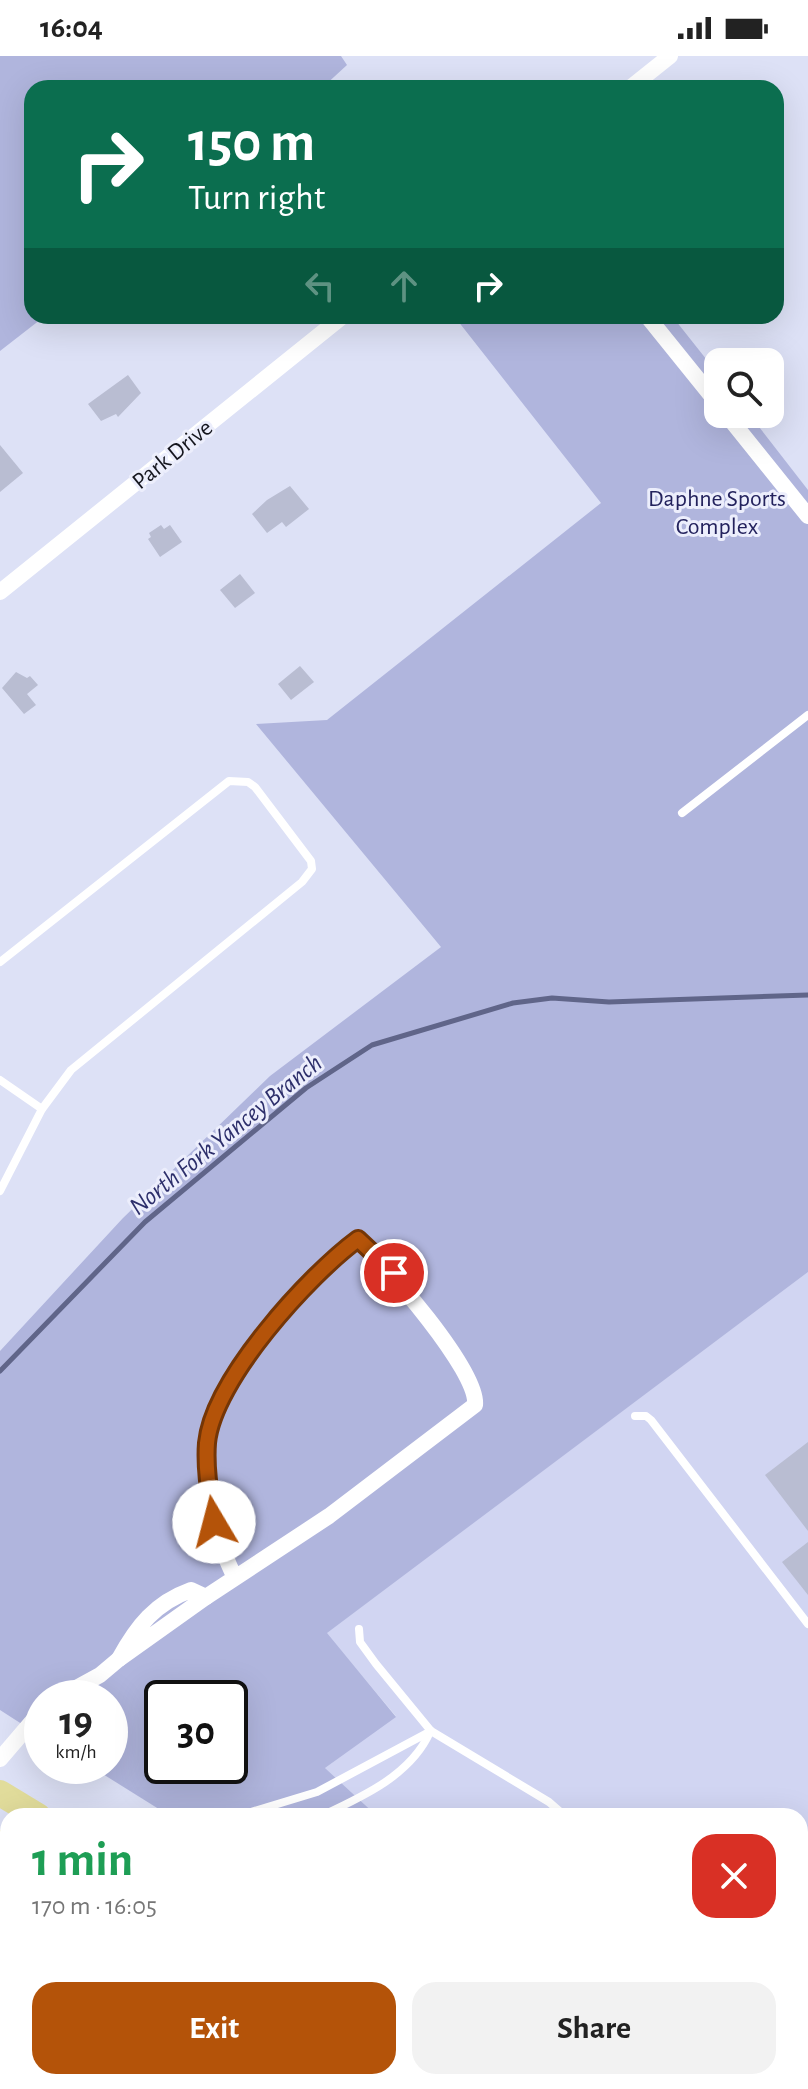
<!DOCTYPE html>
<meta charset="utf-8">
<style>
body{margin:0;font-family:"Alegreya Sans",sans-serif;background:#f2f2f2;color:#222;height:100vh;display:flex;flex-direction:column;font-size:30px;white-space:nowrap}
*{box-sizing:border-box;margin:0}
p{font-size:26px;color:#767676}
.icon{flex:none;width:44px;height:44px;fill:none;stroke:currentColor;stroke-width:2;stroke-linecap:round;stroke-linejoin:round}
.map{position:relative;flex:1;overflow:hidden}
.panel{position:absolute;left:0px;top:1752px;width:808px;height:282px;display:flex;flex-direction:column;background:#fff;border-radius:24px 24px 0 0;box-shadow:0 8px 32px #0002}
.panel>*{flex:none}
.guide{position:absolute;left:24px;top:24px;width:760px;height:244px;border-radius:24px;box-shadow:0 8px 32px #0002;background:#0b6e4f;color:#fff;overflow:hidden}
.tools{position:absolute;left:704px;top:292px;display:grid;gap:16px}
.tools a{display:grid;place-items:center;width:80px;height:80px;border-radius:16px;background:#fff;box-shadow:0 8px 32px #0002;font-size:40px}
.speed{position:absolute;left:24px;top:1624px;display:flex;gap:16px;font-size:40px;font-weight:700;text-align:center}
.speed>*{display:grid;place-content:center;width:104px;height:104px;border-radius:50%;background:#fff;box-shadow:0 8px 32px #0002;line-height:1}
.speed small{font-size:20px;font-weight:400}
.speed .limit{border:4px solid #111;border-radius:12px;background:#fff;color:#111}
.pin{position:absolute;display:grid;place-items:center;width:68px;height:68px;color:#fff;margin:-34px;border:4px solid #fff;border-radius:50%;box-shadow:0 2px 8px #0007}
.me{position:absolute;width:88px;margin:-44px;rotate:352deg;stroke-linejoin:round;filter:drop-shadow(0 0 6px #0008)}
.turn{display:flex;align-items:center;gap:28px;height:168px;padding:0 32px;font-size:36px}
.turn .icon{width:104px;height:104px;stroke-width:2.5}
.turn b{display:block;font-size:56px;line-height:68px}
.lanes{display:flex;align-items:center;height:76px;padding:0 32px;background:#0003;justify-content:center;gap:40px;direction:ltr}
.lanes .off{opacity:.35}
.round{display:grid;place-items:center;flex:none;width:84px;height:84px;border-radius:24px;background:#f2f2f2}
.overview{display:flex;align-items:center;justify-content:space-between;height:136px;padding:0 32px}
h1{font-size:48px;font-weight:700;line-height:60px;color:#1e9e55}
.cta{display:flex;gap:16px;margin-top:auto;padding:16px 32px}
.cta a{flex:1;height:92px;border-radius:24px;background:#b45309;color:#fff;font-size:32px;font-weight:700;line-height:92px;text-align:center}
.cta a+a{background:#f2f2f2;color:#222}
.status{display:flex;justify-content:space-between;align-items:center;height:56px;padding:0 40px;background:#fff;direction:ltr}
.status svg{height:22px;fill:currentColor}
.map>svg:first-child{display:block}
</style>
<div class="status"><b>16:04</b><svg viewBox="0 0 49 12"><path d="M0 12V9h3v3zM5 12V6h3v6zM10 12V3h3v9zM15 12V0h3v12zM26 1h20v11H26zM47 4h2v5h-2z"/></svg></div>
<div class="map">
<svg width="808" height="2033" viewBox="0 0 808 2033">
<rect width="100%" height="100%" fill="#dde1f6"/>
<g fill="#d1d5f2">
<path d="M808,1216V1915H800V1760H377L325,1712L396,1660L326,1577Z"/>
<path d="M365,2026H578L589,2033H356Z"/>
</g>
<g fill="#b0b5dd" fill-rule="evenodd">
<path d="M0,0H341L347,9L322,32H32V260H45L0,295Z"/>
<path d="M454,260H672L718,318V358H749L808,434V1216L327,1577L396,1661L325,1712L377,1760H170L90,1710H110V1642H42V1681L0,1654V1295L123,1162L270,1020L441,891L256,668L327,664L601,447ZM162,1642H230V1710H162Z"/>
<path d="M800,1915H808V2033H589L578,2026H800Z"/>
</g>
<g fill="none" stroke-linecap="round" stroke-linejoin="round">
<g stroke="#606589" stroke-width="5">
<path d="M0,1315L145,1166L306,1032L372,989L513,947L552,942L609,946L808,939"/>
<path d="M0,1883L8,1887"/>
<path d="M800,1957H808"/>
</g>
</g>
<g fill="#b9bdd2">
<path d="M128,319L141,337L118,361L116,358L101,365L88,348Z"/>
<path d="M0,389L23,417L0,436Z"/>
<path d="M290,430L309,453L286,471L282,466L267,477L252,458L267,444Z"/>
<path d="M161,469L164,473L170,469L182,486L160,501L148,483L151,481L149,477Z"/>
<path d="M240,518L255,537L235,552L220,534Z"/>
<path d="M300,610L314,626L291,644L278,628Z"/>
<path d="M16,616L27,622L30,620L38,629L27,638L36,649L24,658L2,632Z"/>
<path d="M808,1386V1475L765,1419Z"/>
<path d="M808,1486V1539L782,1506Z"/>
</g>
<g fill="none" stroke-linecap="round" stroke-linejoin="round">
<g stroke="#fff" stroke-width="8">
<path d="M682,757L808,659"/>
<path d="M0,906L229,725L248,726L255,731L311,805L312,813L302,826L71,1014L42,1053L0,1135"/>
<path d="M0,1024L42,1053"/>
<path d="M635,1360H646L651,1364L808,1568"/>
<path d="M359,1573L360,1586L376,1608L431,1675L549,1746L565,1760"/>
<path d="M238,1760L317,1736L431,1675"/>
<path d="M321,1760C362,1741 411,1719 430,1676"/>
<path d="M800,1887L808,1888"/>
<path d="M40,2033L50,2026"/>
<path d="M361,2033L366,2026"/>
</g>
<g stroke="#fff" stroke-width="16">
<path d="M630,32L670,0"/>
<path d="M647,260L718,348"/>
<path d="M726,358L808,460"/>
<path d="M0,536L343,260"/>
<path d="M191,1534L206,1541L119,1603C137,1570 155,1547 191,1534Z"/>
<path d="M206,1541L329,1460L475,1349C479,1315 385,1209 358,1183C308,1220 216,1321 207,1384C201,1430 215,1480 234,1520"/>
<path d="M58,1642L100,1619L119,1603"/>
<path d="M0,1703L42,1654"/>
</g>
<g stroke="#e1dc9b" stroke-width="26">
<path d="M0,1737L38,1760"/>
<path d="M0,1787L8,1792"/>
<path d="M393,2026L405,2033"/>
<path d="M471,2026L483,2033"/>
</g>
</g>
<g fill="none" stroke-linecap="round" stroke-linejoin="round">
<defs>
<path id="route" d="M214,1466C210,1440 205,1413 207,1387C213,1324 309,1219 358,1183L394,1217"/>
</defs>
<use href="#route" stroke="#753606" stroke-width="20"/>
<use href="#route" stroke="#b45309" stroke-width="14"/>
</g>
<g text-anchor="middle" stroke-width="6" stroke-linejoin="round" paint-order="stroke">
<g font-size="24" fill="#15161e" stroke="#eceefc">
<text transform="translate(172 398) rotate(-39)" y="8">Park Drive</text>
</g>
<g font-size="24" fill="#23225d" stroke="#eceefc">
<text x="717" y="450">Daphne Sports<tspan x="717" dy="28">Complex</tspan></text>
</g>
<g font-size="26" font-style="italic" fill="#2d2f6b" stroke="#eceefc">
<text transform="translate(225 1078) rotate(-39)" y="9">North Fork Yancey Branch</text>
</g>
</g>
</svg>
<div class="tools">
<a><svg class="icon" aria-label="search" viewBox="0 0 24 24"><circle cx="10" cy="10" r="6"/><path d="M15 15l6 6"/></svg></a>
</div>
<div class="speed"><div>19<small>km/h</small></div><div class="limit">30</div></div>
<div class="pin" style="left:394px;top:1217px;background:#d93025"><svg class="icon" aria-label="arrive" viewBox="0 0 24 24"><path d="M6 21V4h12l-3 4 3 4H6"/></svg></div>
<svg class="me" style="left:214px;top:1466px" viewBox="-20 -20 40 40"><circle r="19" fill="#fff"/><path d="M0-13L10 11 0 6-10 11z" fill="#b45309"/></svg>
<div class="guide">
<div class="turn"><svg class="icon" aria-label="right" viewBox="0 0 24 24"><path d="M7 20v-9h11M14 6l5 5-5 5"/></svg><div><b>150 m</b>Turn right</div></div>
<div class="lanes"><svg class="icon off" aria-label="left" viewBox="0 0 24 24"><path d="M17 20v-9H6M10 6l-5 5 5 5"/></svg><svg class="icon off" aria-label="ahead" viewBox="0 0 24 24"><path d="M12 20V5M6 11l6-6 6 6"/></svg><svg class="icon" aria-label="right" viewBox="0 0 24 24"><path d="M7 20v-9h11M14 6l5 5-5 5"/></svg></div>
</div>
<section class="panel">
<div class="overview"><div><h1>1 min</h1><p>170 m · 16:05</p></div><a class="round" style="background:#d93025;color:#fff"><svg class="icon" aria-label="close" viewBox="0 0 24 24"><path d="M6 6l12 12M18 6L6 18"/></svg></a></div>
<div class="cta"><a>Exit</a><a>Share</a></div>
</section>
</div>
